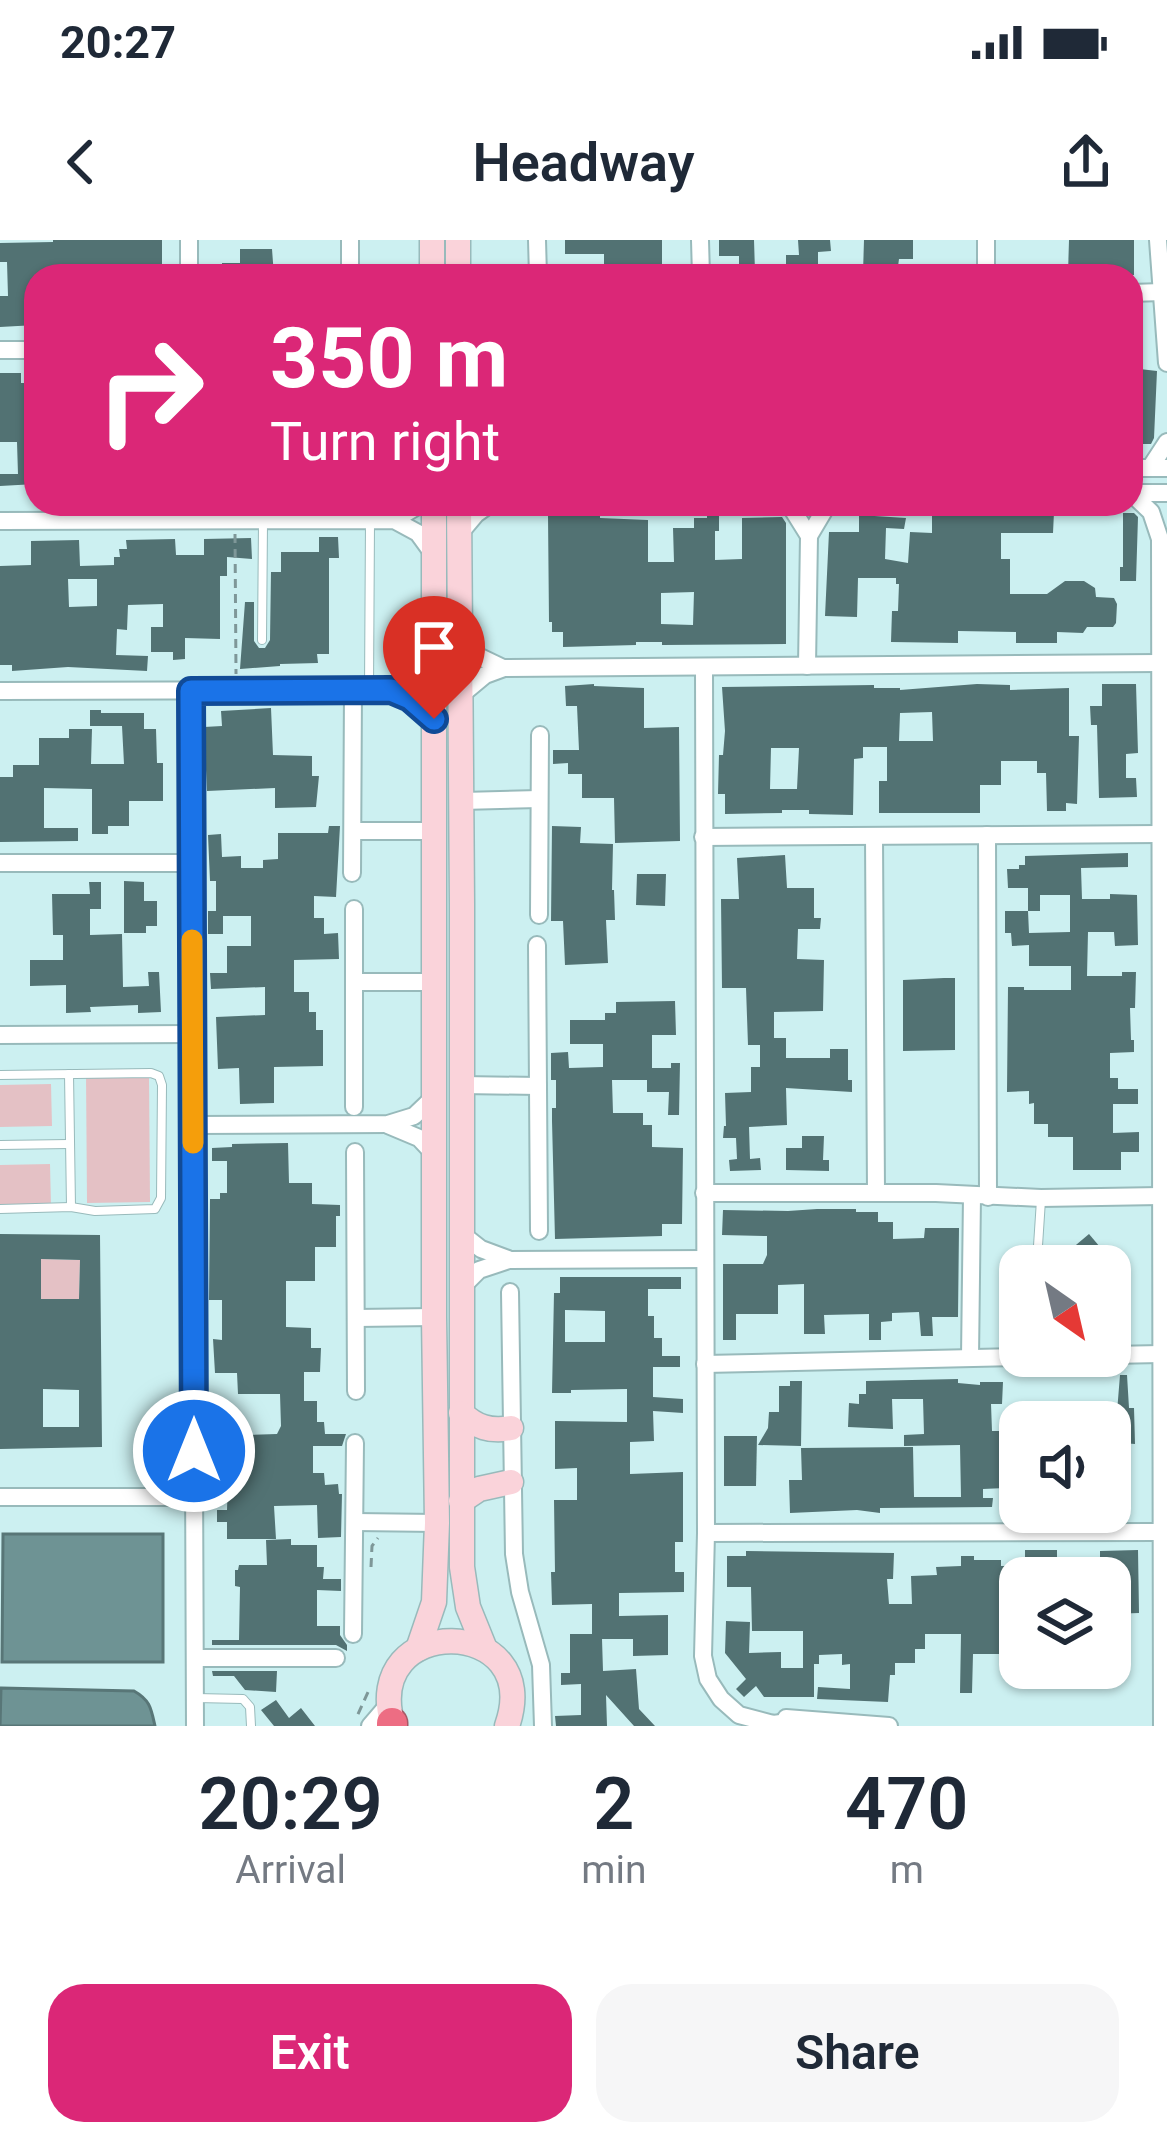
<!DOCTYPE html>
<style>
body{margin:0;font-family:Roboto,sans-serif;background:#f6f6f7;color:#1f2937;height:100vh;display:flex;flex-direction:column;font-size:45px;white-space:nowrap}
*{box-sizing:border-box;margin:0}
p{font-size:39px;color:#747a83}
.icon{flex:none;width:66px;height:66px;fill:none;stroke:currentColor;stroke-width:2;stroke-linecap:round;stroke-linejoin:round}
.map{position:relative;height:1486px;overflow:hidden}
.panel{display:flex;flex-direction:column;background:#fff;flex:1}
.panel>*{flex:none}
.guide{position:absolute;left:24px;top:24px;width:1119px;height:252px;border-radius:36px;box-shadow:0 3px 9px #0004;background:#db2777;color:#fff;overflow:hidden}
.needle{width:78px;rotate:146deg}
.buttons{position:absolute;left:999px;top:1005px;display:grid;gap:24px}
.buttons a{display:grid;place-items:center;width:132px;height:132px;border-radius:24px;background:#fff;box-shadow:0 3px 9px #0004;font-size:60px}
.pin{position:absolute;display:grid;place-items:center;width:102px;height:102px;color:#fff;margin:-123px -51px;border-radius:50% 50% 50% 0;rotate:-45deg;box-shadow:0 0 12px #0007}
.pin .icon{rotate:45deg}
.me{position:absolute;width:132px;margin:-66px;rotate:0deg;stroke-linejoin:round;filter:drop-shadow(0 0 9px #0008)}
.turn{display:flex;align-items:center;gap:42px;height:252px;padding:0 48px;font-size:54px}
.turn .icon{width:156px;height:156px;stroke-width:2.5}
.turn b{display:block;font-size:84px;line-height:102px}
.eta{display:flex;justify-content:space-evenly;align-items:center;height:204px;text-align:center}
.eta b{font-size:72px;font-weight:600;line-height:84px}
.action{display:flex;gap:24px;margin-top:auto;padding:24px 48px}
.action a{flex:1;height:138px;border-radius:36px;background:#db2777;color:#fff;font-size:48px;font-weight:600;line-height:138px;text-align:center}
.action a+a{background:#f6f6f7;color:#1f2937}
.status{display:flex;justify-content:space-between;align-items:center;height:84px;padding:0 60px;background:#fff;direction:ltr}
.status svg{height:33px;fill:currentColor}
header{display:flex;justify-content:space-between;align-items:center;height:156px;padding:0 48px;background:#fff;font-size:54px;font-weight:600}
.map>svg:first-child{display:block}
</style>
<div class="status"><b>20:27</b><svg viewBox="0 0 49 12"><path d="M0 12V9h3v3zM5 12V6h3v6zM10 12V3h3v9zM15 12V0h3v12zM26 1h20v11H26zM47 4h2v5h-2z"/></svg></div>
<header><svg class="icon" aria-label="back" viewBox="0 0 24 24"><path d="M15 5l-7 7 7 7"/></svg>Headway<svg class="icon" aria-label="share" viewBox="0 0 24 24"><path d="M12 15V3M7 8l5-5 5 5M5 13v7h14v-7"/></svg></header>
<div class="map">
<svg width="1167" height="1486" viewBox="0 0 1167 1486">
<rect width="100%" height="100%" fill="#ccf0f1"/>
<g fill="#e4c1c5">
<path d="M149,834L150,962L87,963L86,835Z"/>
<path d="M51,844L52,886L0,887V845Z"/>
<path d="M50,924L51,966L0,967V925Z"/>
<path d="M41,1019L80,1020L79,1059H41Z"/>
</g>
<g fill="#6e9394" stroke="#587677" stroke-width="3">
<path d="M3,1294H163V1422H2Z"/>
<path d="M1,1448L134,1451C150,1460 151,1468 155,1486H0Z"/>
</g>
<g fill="#527273" fill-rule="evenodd">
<path d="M53,0H162V33H133V36H36V85L0,87V56H8L7,22H0V3L53,2Z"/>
<path d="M565,0H662V36H622V27H604V14H565Z"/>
<path d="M719,0H754L755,32H739V16H719Z"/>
<path d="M798,0H830L831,11L818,12V25H810V36H786V15H799Z"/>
<path d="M864,0H913V19H899L897,34L841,36L842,25H863V33Z"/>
<path d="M1069,0H1134V35L1068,34Z"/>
<path d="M240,9H272L274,36H222V23H240Z"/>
<path d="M1131,128L1157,131L1154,198L1151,204H1141V178H1131Z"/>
<path d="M0,133H21V143H36V244L0,246V234H18L17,202H0Z"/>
<path d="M1020,272H1054L1053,293H1001V319H1010V354H1047L1065,341H1084L1095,348L1096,357L1114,358L1117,364L1116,383L1113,387H1087L1083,393L1057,392V403H1016V392L958,391V403L891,402L892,371H898L899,344H896V338H858L857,377L825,376L829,292H859V275L906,278L904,289L886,288L885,319L908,323L910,292L932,293V274L1020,276Z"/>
<path d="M1123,273H1134L1138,277L1136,341H1120V327H1123Z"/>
<path d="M600,274V278L648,280V322H674L673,288H694V278H707V274H719V291H715V320L742,319V278L782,277L786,283V404L662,405V402H636V405L563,407V392H552V382H549L548,275ZM694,352L693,385L661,384V353Z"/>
<path d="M319,297H338L339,318H329V414H317L318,423L280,424V426L240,429L245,362H254V401L259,408H265L270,400L271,332H281V312H319Z"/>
<path d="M251,298L252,319L227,317V336H220V399L185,398V419L173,420V412H151V387H163V364L128,365L127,390L117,389L116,415L148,416L147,431L68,427L12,431V425H0V326L31,325V301L79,300L80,326L114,325V317H120L119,309H127L126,300L175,299L176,315H204V299ZM68,339H97V366L69,367Z"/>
<path d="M594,444V446L644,448V488L679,487L680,601L615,603L614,558H582V534H568V523L553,524V510H579L577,466H566L565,446Z"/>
<path d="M977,444L1010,445V450L1069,448V496H1079L1077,564L1066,563V571H1047L1046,533H1037V521H1001V545H980V573H879V541H887V507H863V518L854,519L853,575L809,574V570H782V573L725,574V554H718L719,515H723L725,491L722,447L874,445V448H900V450ZM932,472L933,501H899L900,473ZM771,508H799L797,549H770Z"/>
<path d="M1102,444H1136L1138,513L1126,514V538H1136L1137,557L1099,558L1097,485H1091L1090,466H1102Z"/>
<path d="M271,468L273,515L312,516V536H319L316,567L275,568V548L207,551L204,487L222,486L221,471Z"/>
<path d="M90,470H101V473H144V489H156L157,523H163V561H129V586H108V594H92V549L44,548V588H78V601L0,602V537H13V525H39V498H69V489H92L91,524H124L122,486H90Z"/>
<path d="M329,586H340L336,657L314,656V678H324V694L338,693L339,719L294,720V752H309V772H316V790H323V826L274,827V863L240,864L239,828L218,829L216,777L265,775V747L211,749L210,733H227V706H251V676H223V694H208V671H216V641H210L208,595L221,594L222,617L241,616V628H263V620L278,619V593H328Z"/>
<path d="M552,586L581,587L580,603L613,604L612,650H614L615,680H606L608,723L565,725L563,681H551Z"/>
<path d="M1128,613V627L1081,628L1082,659H1110V654L1137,655L1138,705L1115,706L1114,692H1088L1087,736H1122V732H1136L1135,768H1130L1131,800H1134V812L1110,813V838H1118V849H1138V864H1113V893L1139,892V912H1121V930H1073V897H1048V884H1034V863L1029,864V851L1007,852L1008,747H1024V750H1071V726H1029V705L1012,706L1011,693H1005V671H1028V648H1008L1007,629H1019V625H1025V616ZM1040,655H1070V692L1029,693L1028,671H1040Z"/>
<path d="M785,615L787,648H814V678H821L820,689H798L797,719L824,720L823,771L774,772V798H786V818H830V809H848V840H852V852L786,848L787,885L749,887L750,919L760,918L761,930L730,931L729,920L737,919L736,898H723L724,886H726L725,853L751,852V827H760V805H748L746,748H722L721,659H739L737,618Z"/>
<path d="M637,634H666L665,666L636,665Z"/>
<path d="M124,641L144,642V661H157V686H146V693H124Z"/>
<path d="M89,642H101V669H90V695L122,694L123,747L149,746L148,732H159L161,772L138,773V765L90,767L91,772L66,773V745L30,746V720H63V695H53L52,654H90Z"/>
<path d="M944,738H955V810L903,811V740Z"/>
<path d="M675,761L676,795H652V828H671V823H680L679,875H668L669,852H647V840H612L613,873H643V885H652V907L683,908L682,984H662V996L555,999L552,881V868H556V840H551V813L568,812L569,828L603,827V804H570V780H605V773H616V762Z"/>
<path d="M802,896H824L823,920H829V931L786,930V908H802Z"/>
<path d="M288,903L289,943H312V964L340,965V976H336V1007H315V1041H286V1087L311,1088V1108H321L320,1132H304V1161H317V1182H324L325,1194H346L342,1206H313V1233H324L325,1245L338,1244L339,1254H342L341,1297L318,1298L317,1265L274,1266L276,1299H227V1282H217V1270H227L228,1239H214V1195H219V1184H248V1195L277,1194L281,1186L280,1154H238L237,1133H215L213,1099L222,1100V1060H209L210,959H220V953H227V921H212V908L232,907V904Z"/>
<path d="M817,969H856V972H878V982H893V999L924,998L925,988H959L958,1077H932L933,1096H921L919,1072L892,1073V1081L881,1082V1100H869V1074L824,1075L825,1094H804V1044L778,1045V1074H736V1100H723V1024H763L767,1015V996L722,995L723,970L788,971Z"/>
<path d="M0,994L100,995L102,1207L0,1209ZM41,1019L80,1020L79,1059H41ZM43,1149L79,1150V1187H43Z"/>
<path d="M1089,994L1116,1026H1051Z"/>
<path d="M560,1037H681V1049H648V1076H654V1098H662V1116H680V1127H653V1157L683,1159V1173L653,1171L654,1201L630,1202V1234L683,1232V1302H675V1332H684V1352L619,1353V1376L668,1375V1415L633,1416V1399H602L603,1431L636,1429L639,1469L655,1486H634L606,1455L607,1486H556L555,1476L581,1475V1444L561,1445V1433H570V1394H592V1364L552,1365L551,1332H555L554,1260H577V1228L555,1229V1181L627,1182V1149L571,1150V1153H552L554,1053H560ZM565,1070L605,1071V1102H565Z"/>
<path d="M1120,1135H1127L1129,1168H1134L1135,1204L1110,1202V1182H1093L1094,1170L1117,1172Z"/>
<path d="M958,1139V1143L980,1145V1142H1003L1002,1164H991L992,1191H1004V1197L1009,1205L1020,1204V1223H1004L1005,1248L983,1249V1258H993L992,1267L880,1268V1273L857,1270L790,1273L789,1240H802L801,1208L913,1207L914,1257H961L960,1205L904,1206V1195L924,1194L923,1159H892L893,1189L848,1187L849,1163L859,1164V1154H866V1141Z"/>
<path d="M790,1141H802L801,1206L758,1205L768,1188L769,1172H779V1146H790Z"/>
<path d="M724,1196H757L756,1246H724Z"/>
<path d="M291,1299V1305H317V1327H324L323,1339H341V1351L317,1350V1386H340V1395L347,1405V1411L336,1405H212V1400H239L240,1347L235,1346V1330H238L239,1325H267L266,1300Z"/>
<path d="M1025,1310H1057V1338H1020V1414H973L972,1453H960L961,1394H925V1409H915V1423H895V1435H890L888,1462L817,1459L818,1447L850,1449V1424L842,1425V1414L819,1415V1424H814V1457H764L756,1446L744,1457L736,1449L746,1439L725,1413L726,1381L750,1382L749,1413L781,1412V1428H803V1391H752L751,1347H727V1316H746V1311L894,1313L893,1339H887L889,1364H912L911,1336L937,1335L936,1327L961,1326V1316H974V1320H1001V1326H1025Z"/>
<path d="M1138,1310L1139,1373L1110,1374V1338H1092V1325H1100V1311Z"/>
<path d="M212,1431H277L276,1452L245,1450L234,1436H213Z"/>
<path d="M276,1460L289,1478L301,1468L315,1486H274L261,1470Z"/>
</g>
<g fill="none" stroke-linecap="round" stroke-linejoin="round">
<defs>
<g id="service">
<path d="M262,400L263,282"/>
<path d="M369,450L370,281"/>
<path d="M69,834L71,967"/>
<path d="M0,835L151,833L159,836L162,845L161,958L155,969L95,971L71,967L0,969"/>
<path d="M0,905L69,904"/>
<path d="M1037,1021L1041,960"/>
<path d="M196,1458L243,1459L250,1467L251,1486"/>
</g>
<g id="minor">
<path d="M189,0V36"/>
<path d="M350,0V36"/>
<path d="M537,0L538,36"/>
<path d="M700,0L701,36"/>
<path d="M1158,0L1167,123"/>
<path d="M986,36V0"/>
<path d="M1131,53L1162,52"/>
<path d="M0,110H36"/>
<path d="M1131,228H1167"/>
<path d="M1150,228L1167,202"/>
<path d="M1131,253L1151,272L1160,299L1162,1486"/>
<path d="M1131,253H1167"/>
<path d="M789,264L809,296"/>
<path d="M394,280L421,264"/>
<path d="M0,281L394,280L418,293L434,315"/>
<path d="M460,293L476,274L490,264"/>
<path d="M460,400L480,417L503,428"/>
<path d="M807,426L809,296L828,264"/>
<path d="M704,427L706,1293L703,1416L708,1439L721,1459L739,1475L773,1484L797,1481"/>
<path d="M391,450L419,464L434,479"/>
<path d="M0,451L391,450L419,437L434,423"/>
<path d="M191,451L195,1486"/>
<path d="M461,455L485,435L504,428L1159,423"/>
<path d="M462,561L539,559"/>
<path d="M353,591H436"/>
<path d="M987,595L988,957"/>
<path d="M874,596L876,953"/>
<path d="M703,597L1160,594"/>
<path d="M0,623H192"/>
<path d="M352,633L353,450"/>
<path d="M539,675L540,495"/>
<path d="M537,705L539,991"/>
<path d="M354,742H434"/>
<path d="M0,795L192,794"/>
<path d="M462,845L538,846"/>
<path d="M354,867V669"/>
<path d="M193,885L388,884L414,876L434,857"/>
<path d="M388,885L419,898L435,915"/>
<path d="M355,912L356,1151"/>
<path d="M704,953H936L1041,958L1160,956"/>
<path d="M462,994L481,1009L508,1019"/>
<path d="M462,1047L479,1030L509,1020L705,1019"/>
<path d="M510,1052L514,1314L520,1352L541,1425L543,1486"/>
<path d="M356,1078L434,1077"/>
<path d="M1110,1115L1161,1114"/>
<path d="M970,1118L972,956"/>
<path d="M705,1124L1067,1116"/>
<path d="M0,1257H194"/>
<path d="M355,1282L437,1283"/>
<path d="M706,1293L1160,1292"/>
<path d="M353,1394L355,1203"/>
<path d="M195,1418H336"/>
<path d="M786,1478L889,1486"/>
<path d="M370,1486L388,1465"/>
</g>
<g id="secondary">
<path d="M432,0V36"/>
<path d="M458,0V36"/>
<path d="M459,264L462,664V1327L468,1367L485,1409"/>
<path d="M461,1173C476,1187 490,1192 511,1188"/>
<path d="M461,1261L479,1249L511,1242"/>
<path d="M418,1409L434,1362L437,1283L434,1077V264"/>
<path d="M393,1486C359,1371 546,1375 507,1486"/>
</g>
<path id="motorway" d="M392,1486V1483"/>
</defs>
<use href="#service" stroke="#98babb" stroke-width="10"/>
<use href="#minor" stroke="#98babb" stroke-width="20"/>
<use href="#secondary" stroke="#98babb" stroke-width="27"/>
<use href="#motorway" stroke="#a75967" stroke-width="33"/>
<g stroke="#7e9798" stroke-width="3" stroke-dasharray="9 6" stroke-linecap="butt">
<path d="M235,294L236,434"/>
<path d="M371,1327L372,1306L378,1298"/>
<path d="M358,1474L369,1450"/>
</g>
<use href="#service" stroke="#fff" stroke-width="8"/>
<use href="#minor" stroke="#fff" stroke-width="16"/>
<use href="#secondary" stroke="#fad3da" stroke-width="24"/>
<use href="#motorway" stroke="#ed6d83" stroke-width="30"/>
</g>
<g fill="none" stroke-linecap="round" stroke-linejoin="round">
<defs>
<path id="route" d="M194,1211L191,451L391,450L410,458L434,479"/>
</defs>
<use href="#route" stroke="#114b97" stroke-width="30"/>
<use href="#route" stroke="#1a73e8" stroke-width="21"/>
<path stroke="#f59e0b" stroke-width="21" d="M192,700L193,903"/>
</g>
</svg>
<div class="buttons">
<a><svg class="needle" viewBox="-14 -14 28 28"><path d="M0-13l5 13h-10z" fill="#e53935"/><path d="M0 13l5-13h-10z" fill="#747a83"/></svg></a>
<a><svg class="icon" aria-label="sound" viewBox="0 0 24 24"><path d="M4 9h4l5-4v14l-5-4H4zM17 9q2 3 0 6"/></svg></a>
<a><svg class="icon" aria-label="layers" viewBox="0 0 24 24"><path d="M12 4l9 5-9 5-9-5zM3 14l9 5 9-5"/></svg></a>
</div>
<div class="pin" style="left:434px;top:479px;background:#d93025"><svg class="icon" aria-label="arrive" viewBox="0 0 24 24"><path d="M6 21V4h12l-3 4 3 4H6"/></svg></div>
<svg class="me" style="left:194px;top:1211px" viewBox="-20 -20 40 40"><circle r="17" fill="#1a73e8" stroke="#fff" stroke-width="3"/><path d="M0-11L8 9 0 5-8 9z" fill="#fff"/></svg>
<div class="guide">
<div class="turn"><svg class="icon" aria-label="right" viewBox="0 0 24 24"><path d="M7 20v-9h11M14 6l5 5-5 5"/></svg><div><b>350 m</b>Turn right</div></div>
</div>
</div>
<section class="panel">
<div class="eta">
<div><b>20:29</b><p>Arrival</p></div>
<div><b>2</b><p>min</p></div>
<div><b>470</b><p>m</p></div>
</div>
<div class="action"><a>Exit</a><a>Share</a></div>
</section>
